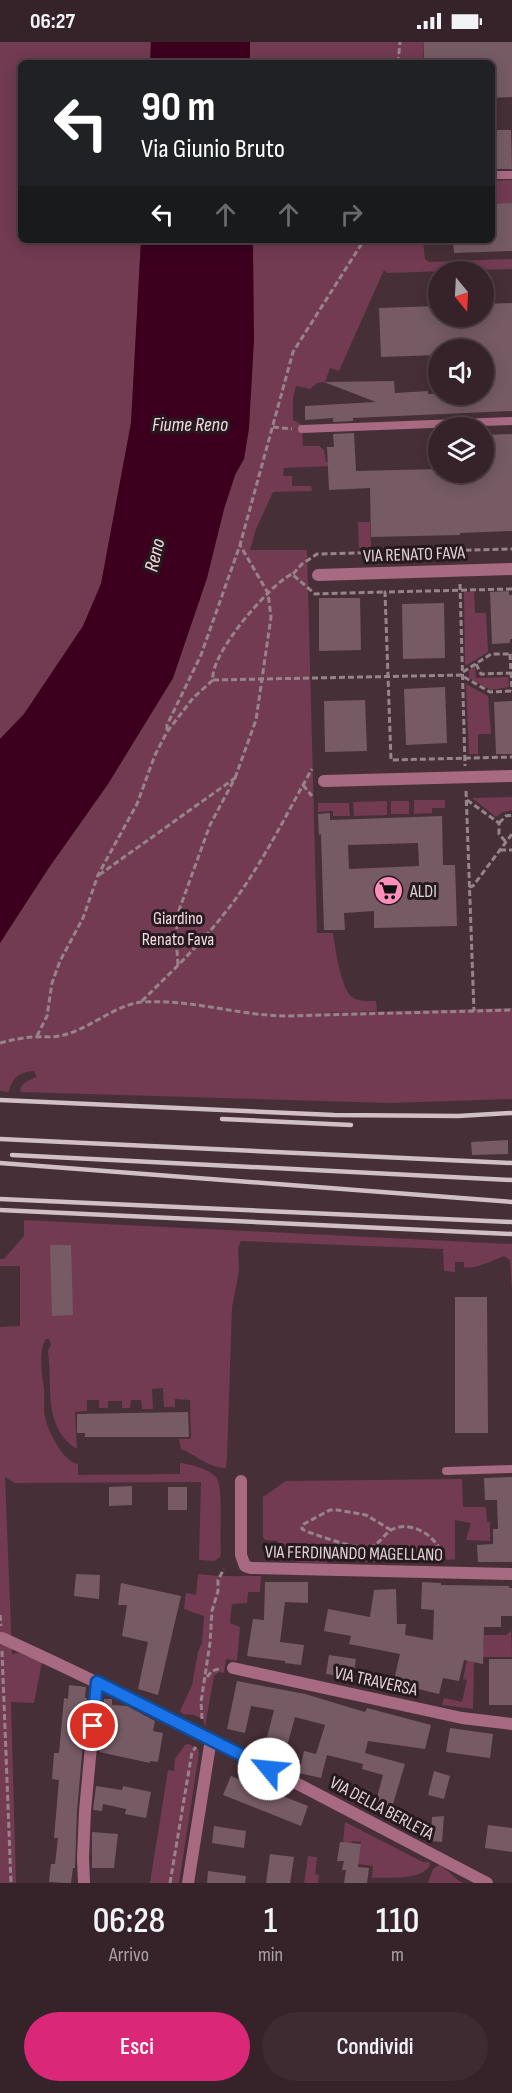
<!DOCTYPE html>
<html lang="it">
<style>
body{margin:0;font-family:"Sofia Sans Condensed",sans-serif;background:#3d2b31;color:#f1f3f6;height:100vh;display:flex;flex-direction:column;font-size:22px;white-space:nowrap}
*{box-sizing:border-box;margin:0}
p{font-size:20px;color:#aaa4a8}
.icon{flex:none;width:33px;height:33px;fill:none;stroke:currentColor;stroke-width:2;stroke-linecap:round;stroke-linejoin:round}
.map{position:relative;height:1841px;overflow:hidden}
.panel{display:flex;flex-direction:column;background:#352329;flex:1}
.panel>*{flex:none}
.hud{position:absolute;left:18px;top:18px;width:477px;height:183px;border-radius:9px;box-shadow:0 3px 15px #0003,0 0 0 2px #4f4046;background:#202124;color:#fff;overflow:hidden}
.needle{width:39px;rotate:162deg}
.buttons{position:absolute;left:428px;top:219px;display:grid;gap:12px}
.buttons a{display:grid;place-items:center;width:66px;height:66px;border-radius:50%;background:#352329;box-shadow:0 3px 15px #0003,0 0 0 2px #4f4046;font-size:30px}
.pin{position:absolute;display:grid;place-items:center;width:51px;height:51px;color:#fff;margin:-26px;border:3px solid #fff;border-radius:50%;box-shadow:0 2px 6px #0007}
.me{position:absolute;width:66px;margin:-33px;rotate:298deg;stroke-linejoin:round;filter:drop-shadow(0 0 4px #0008)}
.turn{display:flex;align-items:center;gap:21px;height:126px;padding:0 24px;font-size:27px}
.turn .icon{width:78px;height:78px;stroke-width:2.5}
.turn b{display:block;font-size:42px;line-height:51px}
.lanes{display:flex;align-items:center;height:57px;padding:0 24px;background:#0003;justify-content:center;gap:30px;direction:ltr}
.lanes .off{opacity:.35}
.eta{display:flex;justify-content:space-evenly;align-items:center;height:102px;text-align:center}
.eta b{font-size:36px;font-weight:600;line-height:42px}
.action{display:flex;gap:12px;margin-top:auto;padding:12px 24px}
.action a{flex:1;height:69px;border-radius:36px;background:#db2777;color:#fff;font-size:24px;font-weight:600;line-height:69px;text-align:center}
.action a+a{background:#3d2b31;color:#f1f3f6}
.status{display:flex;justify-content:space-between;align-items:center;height:42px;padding:0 30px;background:#352329;direction:ltr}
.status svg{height:16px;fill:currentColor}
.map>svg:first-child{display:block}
</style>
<div class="status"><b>06:27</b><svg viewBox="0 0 49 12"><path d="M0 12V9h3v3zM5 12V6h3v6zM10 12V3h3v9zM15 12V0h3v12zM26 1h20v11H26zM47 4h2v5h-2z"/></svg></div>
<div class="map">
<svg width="512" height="1841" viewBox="0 0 512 1841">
<rect width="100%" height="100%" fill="#472f37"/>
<g fill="#723b51">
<path d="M0,0H151L150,21H21V198H141L131,381L101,542L83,584L24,672L0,697Z"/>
<path d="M250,0H424L423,21H250Z"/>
<path d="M512,138V161L492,176V139Z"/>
<path d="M253,198H423L425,217L429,220L512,217V227L387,231L384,228L339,329L330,326L325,340L317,341L310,347L296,344L293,357V378L302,383L303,404H319L324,408L326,420L355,419V423L284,426L283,434H292V444H311L312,449L273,450L256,487L250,508H307L317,891H333C335,905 341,948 352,955C359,960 369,959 376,959L377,969L320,971L512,966V1057L390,1061L20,1050C21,1040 29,1038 37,1035L34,1029C20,1030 12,1035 9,1050L0,1049V901L48,827L108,742L173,636L207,536L224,467L235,433L244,416L249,386Z"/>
<path d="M358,480H370L371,506H359Z"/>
<path d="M464,550H474L475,571H486L488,610L467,623L465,622Z"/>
<path d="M475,625L476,636L508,635L509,645L491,648L469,636V628Z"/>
<path d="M466,642L488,654L491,692H478V712H469Z"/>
<path d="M512,755V768L503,770L496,775L472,756Z"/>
<path d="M414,758H445V766H432V771L414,772Z"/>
<path d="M387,759V773L354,774L353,760Z"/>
<rect x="391" y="759" width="18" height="13"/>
<path d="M318,761H349L350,774H333V769L318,770Z"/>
<path d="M24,1178L512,1202V1249L510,1218L504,1214C494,1218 474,1228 464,1225V1220H455V1230L444,1229L443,1207L241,1199L238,1206L239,1229L232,1265L227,1416L226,1426C209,1426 196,1413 181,1407L179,1397H190L191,1395L190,1358L175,1357V1365H164L163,1346L152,1347L153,1367H142L141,1358H131L130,1366H122V1359H108V1366H99V1358H87V1369L75,1370L77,1407C42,1385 53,1345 48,1309L51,1303L49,1297H46C38,1309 42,1333 44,1347C45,1356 43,1366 45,1375C48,1389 63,1420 78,1422V1433L180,1432V1421C190,1422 209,1427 216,1435C224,1445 219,1495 221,1511L220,1515L214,1519L199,1518L201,1440L15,1441L5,1435L12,1612L19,1611L42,1620L34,1661L11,1660L16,1841H0V1285L20,1284V1224H0V1217H4L24,1194Z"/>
<path d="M462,1437L463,1465H486L487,1480H490V1499L466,1498L471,1481L455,1478V1517L447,1518L445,1513L377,1512L376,1520H360L355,1518V1511H328L327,1521L296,1520L277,1499L265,1498L263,1495V1455L286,1439Z"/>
<path d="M198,1532C218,1535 240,1534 261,1534L260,1550H248L247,1561L232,1562L230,1581L240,1585L237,1619L226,1617L224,1631L219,1630L214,1634L205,1685L203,1677L194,1673L183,1672L180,1669L192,1643L198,1610L202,1601L204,1574L184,1567L186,1551L196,1553Z"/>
<path d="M511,1580L512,1615H474V1605H484V1593H506L511,1589Z"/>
<path d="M467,1618L474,1620L473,1667L442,1663L444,1656L462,1660L467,1638L463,1637Z"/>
<path d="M189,1702L198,1707L199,1711L179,1841H150L168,1728L174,1729L175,1717L185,1703Z"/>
<path d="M345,1780L423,1820H429L430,1823C421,1839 388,1835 372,1836L373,1824L358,1822L361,1800L352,1799L351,1802L343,1801Z"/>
<path d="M308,1814L317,1815L315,1832L319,1833L318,1841H304Z"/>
<path d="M439,1823C449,1828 453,1836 463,1841H428L433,1827Z"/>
</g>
<g fill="#3c001e">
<path d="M151,0H250V21H150Z"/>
<path d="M141,198H253L254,298L249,386L244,417L235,433L224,467L207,536L173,636L108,742L48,827L0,901V697L24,672L83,584L101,542L131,381Z"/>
</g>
<g fill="#765b64" fill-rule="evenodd">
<path d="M424,0H512V55L492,56V21H429V16H424Z"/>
<path d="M492,88H511L512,127H492Z"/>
<path d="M512,161V209L454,211L453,198H492L493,162Z"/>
<path d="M512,261V369L353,376V379L333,380V376L305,378V364L376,360L324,340L394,339L395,351L428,349V352H483V308H438V313L381,315L379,266L438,264V274H483V262Z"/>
<path d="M354,391L356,429L438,427V430H459V434L484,432L483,393L512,392V489L460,491V493L371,495L370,446L329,448L327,405H334L333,392Z"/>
<path d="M509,549V553H512V597H510V601L492,602L490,550Z"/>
<path d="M319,556H360L361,608L319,609Z"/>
<path d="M444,561L445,616L403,617L402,562Z"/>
<path d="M445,645L447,701L406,703L404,647Z"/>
<path d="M365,658L367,709L325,710L324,659Z"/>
<path d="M512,659V712H496L494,660Z"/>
<path d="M330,771V778L442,774L443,823H455L457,884L374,886V869L344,871L345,888H324L321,792L319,793L318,772ZM418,801L419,824L349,827L348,803Z"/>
<path d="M508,1098V1112L472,1113L471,1100Z"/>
<path d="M50,1203H71L73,1273L52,1274Z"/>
<path d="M455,1255H487L488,1391H455Z"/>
<path d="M188,1370L189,1395H85V1391H77V1372Z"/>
<path d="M512,1435V1520H478L477,1503L493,1502V1487H498L497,1458H485L484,1436Z"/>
<path d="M132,1444V1463L109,1464V1445Z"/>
<rect x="168" y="1445" width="19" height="23"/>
<path d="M76,1532L100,1533L99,1557L74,1554Z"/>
<path d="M265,1540H308V1561L285,1560L280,1600L304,1603L301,1623L285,1621V1619L247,1614L253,1577L264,1578Z"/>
<path d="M422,1540L441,1541V1543L509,1544V1546H512V1574H501V1585H484L483,1622L464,1618L459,1639L443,1636L439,1652L406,1644L404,1650L392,1647L400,1612L349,1602L351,1594L324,1589L328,1567L370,1575L374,1548L396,1547L397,1582H406L405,1593L433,1598L434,1568L421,1567Z"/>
<path d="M121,1541L181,1554L158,1653L138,1647L148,1600L122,1594L127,1563H118Z"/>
<path d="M329,1613L356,1617L353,1636L326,1632Z"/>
<rect x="489" y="1617" width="23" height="46"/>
<path d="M237,1639L305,1652L365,1670L367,1666L431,1683L425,1707L368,1699L365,1711L405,1722L390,1772L374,1767L383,1733L362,1727L363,1722L327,1713L321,1736L299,1731L304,1709L316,1712L325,1683L295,1675L285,1712L264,1707L274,1668L251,1664L245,1691L227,1687Z"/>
<path d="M69,1643L86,1645L85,1656H87L77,1769L75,1826H73L71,1841H66L49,1840L51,1822H55L58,1796H54L59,1738L52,1737L54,1711H59L64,1656L68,1657Z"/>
<path d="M104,1657H112V1663L127,1664L155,1679L153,1689L163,1691L158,1720L150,1719V1721L99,1710Z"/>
<path d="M450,1686L493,1692L490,1716L446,1710Z"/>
<path d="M434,1729L450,1734L444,1757L428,1753Z"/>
<path d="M231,1734L308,1764L301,1784L223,1753Z"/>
<path d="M96,1744L122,1748L123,1744L151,1750L146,1776L125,1772L126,1767L103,1762L102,1769L93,1768Z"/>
<path d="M444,1774L442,1800L431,1799L432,1775Z"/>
<path d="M488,1783L512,1786V1810L485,1806Z"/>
<path d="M214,1784L246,1789L244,1806L212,1801Z"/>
<path d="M92,1790L118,1792L114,1826H92Z"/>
<path d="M340,1800L361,1802L358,1825L369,1826L367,1841H344L346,1828H342L344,1819H337Z"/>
<path d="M270,1812L294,1815L290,1841H266Z"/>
<path d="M208,1829L246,1834L245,1841H207Z"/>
</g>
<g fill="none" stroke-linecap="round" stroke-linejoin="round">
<g stroke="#97848a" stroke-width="3" stroke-dasharray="6 3" stroke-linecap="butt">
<path d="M398,21L400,0"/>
<path d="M273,385L292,387"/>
<path d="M460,508V517"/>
<path d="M293,532L302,522L317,512L512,507"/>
<path d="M460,542L465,724"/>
<path d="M512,547L385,550L391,718L512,715"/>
<path d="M510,612L512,649"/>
<path d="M476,622L481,632L512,631"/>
<path d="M463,630L491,612H512"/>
<path d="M464,635L490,650L512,649"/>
<path d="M213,638L463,633"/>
<path d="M167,688V683L201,613L240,503L293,310L364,198"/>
<path d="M235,736L256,678L271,575L268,551L240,503"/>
<path d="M303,743L312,754"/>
<path d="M466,749L474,969"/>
<path d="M467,758L499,781V792L506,800"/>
<path d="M499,781L506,774L512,773"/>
<path d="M500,808H512"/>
<path d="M99,833L235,736L210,783L178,871L176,895L178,923"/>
<path d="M469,845L473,844L512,792"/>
<path d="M142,959C170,931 199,904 224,872C259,829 284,776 312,727"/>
<path d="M37,994L47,974L52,941L60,919L83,876L98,833L137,762L155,713L167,690L193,656L213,638C209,613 270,542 292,532L315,552L385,550"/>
<path d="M0,1001C12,998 24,995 36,995C44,994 51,996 59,994C88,989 115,962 143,960C190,957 237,973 284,974L512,968"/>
<path d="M391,1488L366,1473L337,1468H330L302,1483V1487L308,1490C323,1495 352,1506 367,1505C380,1504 383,1492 393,1487C413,1478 440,1496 443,1517"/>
<path d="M0,1573L1,1584"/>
<path d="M2,1609L11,1841"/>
<path d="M207,1635L212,1629L222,1626"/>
<path d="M202,1677L201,1660L210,1601L212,1569L218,1549V1538L224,1527"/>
<path d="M170,1841L192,1710L196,1705"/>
</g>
<g stroke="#a76a81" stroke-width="8">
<path d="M492,133H512"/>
<path d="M302,387L512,379"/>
<path d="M446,1429L512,1427"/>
</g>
<g stroke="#a76a81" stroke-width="12">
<path d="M318,533L512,527"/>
<path d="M324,739L512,734"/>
<path d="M241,1439V1513L245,1524L251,1526L512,1532"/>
<path d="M2,1596C167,1671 326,1757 487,1841"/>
<path d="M233,1626L462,1676L512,1682"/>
<path d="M84,1841L83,1816L85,1769L97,1640"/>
<path d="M188,1841L211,1697"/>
</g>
<g stroke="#d0bfc4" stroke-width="4.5">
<path d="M0,1058L334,1073L458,1074L512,1071"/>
<path d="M222,1077L351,1083"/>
<path d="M0,1097L512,1121"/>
<path d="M12,1113L512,1138"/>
<path d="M0,1121L512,1160"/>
<path d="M0,1157L512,1180"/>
<path d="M0,1168L512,1192"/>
</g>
</g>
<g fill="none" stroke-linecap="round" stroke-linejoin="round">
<defs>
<path id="route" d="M93,1684L97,1640L269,1727"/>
</defs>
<use href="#route" stroke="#114b97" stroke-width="15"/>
<use href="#route" stroke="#1a73e8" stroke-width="10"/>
</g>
<defs>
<symbol id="supermarket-disc" viewBox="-11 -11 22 22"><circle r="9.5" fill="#ff8eba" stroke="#261a1e"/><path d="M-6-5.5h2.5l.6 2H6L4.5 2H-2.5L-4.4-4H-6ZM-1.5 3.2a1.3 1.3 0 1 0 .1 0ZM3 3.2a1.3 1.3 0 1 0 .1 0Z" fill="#111"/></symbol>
</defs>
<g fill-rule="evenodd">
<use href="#supermarket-disc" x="372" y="832" width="33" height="33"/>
</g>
<g text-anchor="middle" stroke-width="6" stroke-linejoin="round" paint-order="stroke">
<g font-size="18" fill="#e2d2d7" stroke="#261a1e">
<text transform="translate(414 512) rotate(-2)" y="6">VIA RENATO FAVA</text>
<text transform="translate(354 1511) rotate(1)" y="6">VIA FERDINANDO MAGELLANO</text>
<text transform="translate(376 1639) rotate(12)" y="6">VIA TRAVERSA</text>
<text transform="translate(382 1766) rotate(28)" y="6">VIA DELLA BERLETA</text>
</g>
<g font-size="18" fill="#e2d2d7" stroke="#261a1e" text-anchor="start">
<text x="410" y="855">ALDI</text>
</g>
<g font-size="18" fill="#f3d9e1" stroke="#261a1e">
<text x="178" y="882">Giardino<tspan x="178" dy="21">Renato Fava</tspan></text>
</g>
<g font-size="20" font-style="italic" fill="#f4dae3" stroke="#261a1e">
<text x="190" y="389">Fiume Reno</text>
<text transform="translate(154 513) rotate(-77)" y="7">Reno</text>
</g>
</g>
</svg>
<div class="buttons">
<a><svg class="needle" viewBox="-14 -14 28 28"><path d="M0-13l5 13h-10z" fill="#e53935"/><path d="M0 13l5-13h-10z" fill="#aaa4a8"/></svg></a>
<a><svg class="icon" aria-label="sound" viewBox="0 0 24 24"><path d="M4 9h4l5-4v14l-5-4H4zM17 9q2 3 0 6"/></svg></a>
<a><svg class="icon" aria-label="layers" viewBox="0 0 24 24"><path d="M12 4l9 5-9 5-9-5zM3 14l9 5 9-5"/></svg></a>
</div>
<div class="pin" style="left:93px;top:1684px;background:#d93025"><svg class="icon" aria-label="arrive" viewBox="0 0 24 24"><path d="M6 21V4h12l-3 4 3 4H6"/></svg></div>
<svg class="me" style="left:269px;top:1727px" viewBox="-20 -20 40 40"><circle r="19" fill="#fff"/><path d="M0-13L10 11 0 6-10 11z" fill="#1a73e8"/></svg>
<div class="hud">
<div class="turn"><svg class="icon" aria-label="left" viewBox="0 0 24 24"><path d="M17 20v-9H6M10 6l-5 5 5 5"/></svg><div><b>90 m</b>Via Giunio Bruto</div></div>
<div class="lanes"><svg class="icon" aria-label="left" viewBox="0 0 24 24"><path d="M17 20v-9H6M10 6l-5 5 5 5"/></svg><svg class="icon off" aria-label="ahead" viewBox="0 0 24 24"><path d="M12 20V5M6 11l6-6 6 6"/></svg><svg class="icon off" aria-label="ahead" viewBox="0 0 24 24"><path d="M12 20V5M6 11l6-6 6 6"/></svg><svg class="icon off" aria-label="right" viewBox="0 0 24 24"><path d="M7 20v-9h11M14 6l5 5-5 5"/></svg></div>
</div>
</div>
<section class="panel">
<div class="eta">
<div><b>06:28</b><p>Arrivo</p></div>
<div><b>1</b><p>min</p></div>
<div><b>110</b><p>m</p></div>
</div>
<div class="action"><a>Esci</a><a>Condividi</a></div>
</section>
